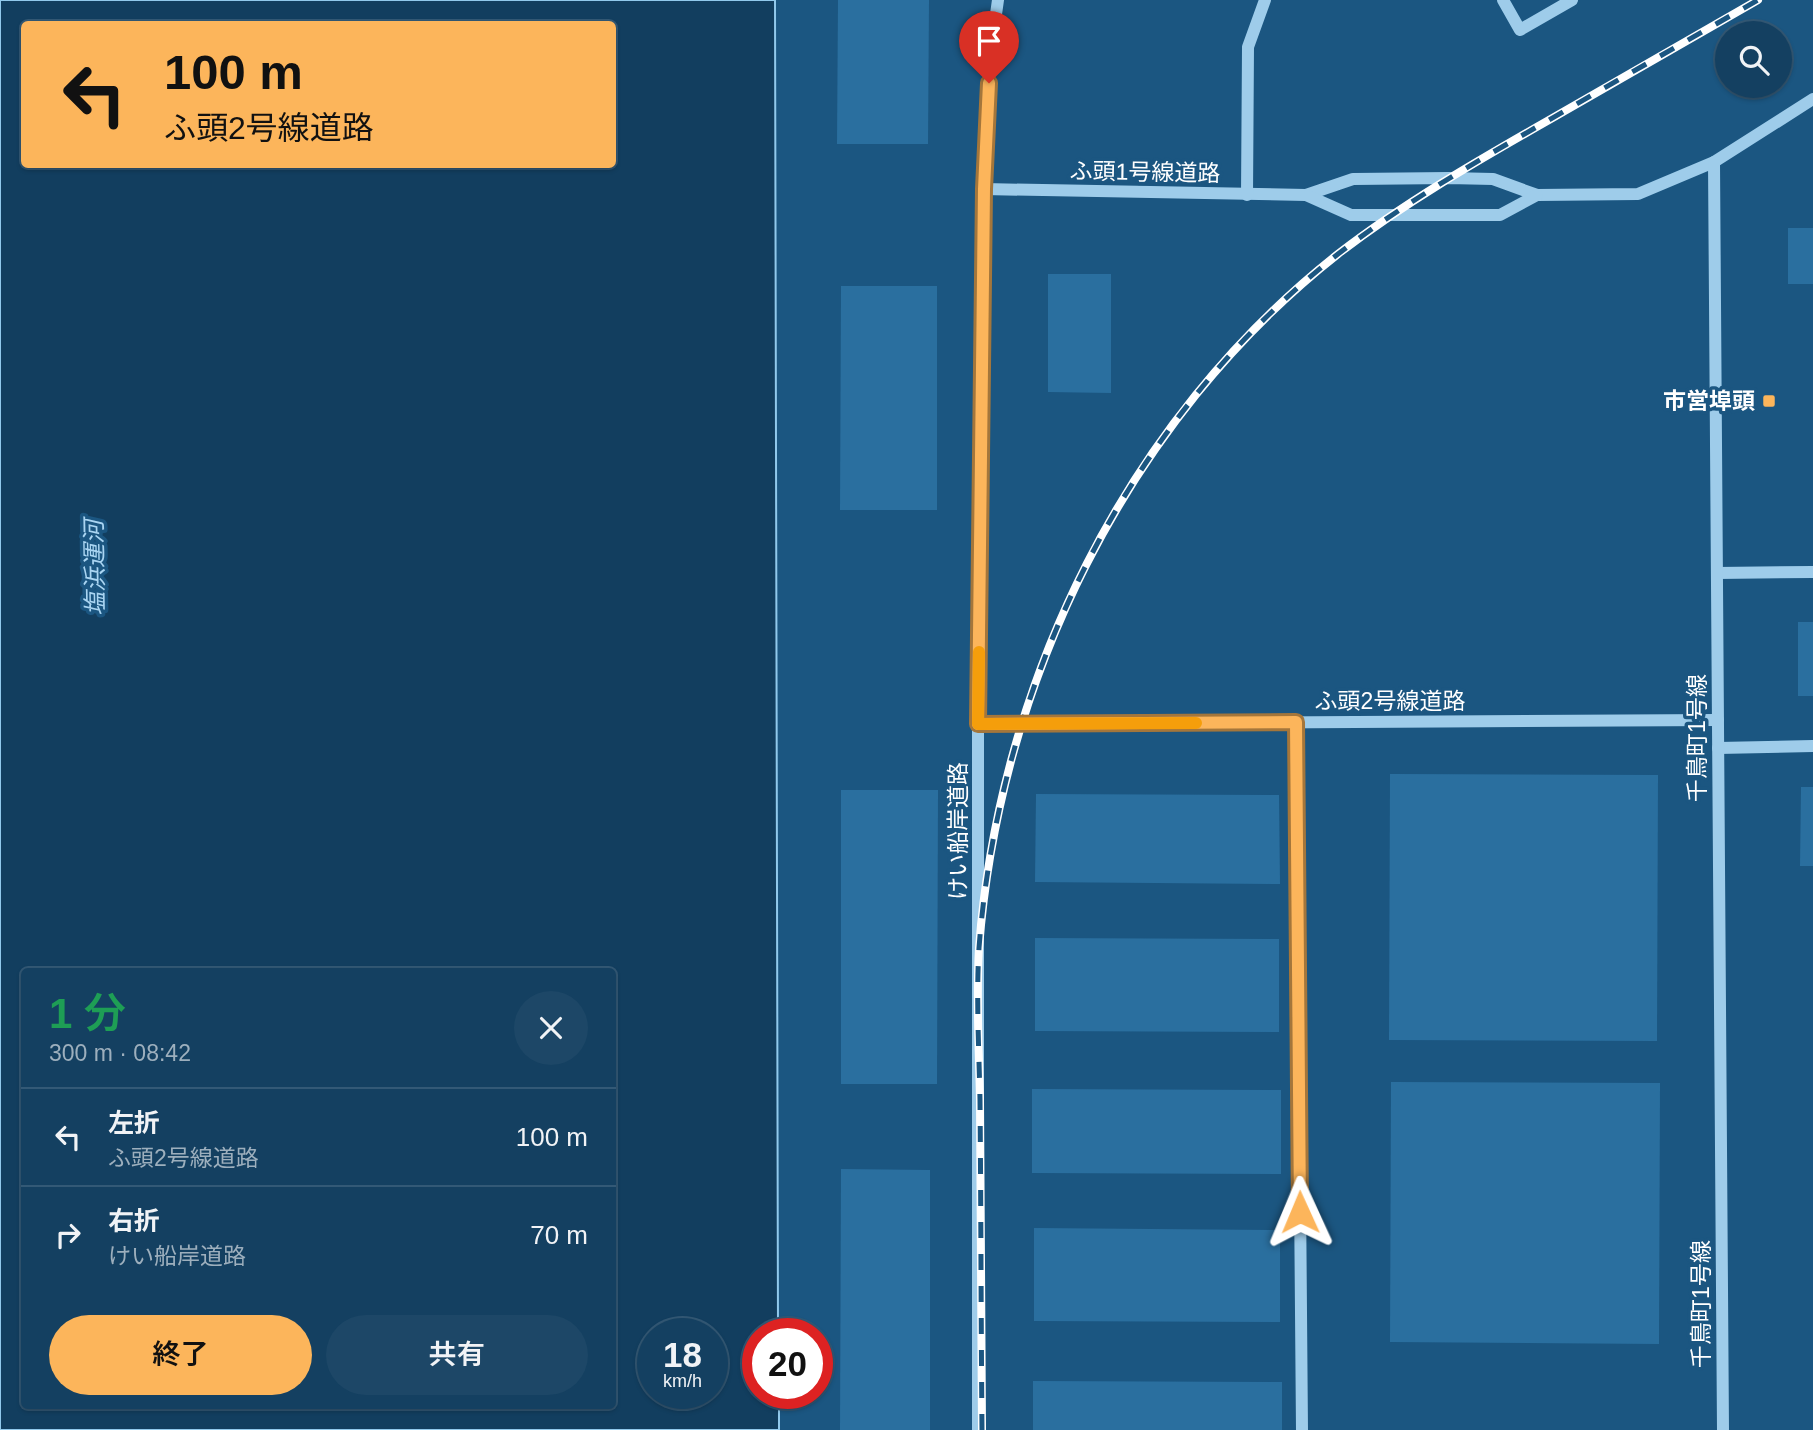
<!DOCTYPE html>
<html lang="ja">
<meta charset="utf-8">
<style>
body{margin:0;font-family:Helvetica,"Noto Sans JP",sans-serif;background:#1d4767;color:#f1f3f6;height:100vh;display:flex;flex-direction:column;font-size:26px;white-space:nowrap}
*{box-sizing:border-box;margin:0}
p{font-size:23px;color:#9dafbd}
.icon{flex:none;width:38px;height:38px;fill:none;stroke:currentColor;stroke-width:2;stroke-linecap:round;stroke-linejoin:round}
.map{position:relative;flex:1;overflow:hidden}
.drawer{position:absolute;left:21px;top:968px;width:595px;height:441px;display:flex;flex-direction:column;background:#144061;border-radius:7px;box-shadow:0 2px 5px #0004,0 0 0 2px #335976}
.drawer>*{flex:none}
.banner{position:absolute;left:21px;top:21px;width:595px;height:147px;border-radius:7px;box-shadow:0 2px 5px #0004,0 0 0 2px #335976;background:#fcb55b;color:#111;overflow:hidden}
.tools{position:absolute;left:1715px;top:21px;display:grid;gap:14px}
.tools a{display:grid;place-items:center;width:77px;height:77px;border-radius:50%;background:#144061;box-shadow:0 2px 5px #0004,0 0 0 2px #335976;font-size:35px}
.speed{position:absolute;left:637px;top:1318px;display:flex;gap:14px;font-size:35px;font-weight:700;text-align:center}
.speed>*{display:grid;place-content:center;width:91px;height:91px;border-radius:50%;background:#144061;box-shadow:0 2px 5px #0004,0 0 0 2px #335976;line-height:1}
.speed small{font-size:18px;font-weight:400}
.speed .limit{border:10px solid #d22;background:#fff;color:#111}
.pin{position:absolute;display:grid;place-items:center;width:60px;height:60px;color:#fff;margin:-72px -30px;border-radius:50% 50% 50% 0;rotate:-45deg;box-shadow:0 0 7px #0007}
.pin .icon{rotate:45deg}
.me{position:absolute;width:77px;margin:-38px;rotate:359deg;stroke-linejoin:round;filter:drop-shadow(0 0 5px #0008)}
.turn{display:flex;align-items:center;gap:24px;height:147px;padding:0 28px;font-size:32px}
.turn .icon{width:91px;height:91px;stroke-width:2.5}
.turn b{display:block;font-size:49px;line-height:60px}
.round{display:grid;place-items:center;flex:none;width:74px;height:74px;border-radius:37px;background:#1d4767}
.summary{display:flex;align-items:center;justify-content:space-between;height:119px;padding:0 28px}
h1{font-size:42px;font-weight:600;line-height:52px;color:#1e9e55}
.button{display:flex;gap:14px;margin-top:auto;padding:14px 28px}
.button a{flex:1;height:80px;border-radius:42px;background:#fcb55b;color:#111;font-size:28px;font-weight:600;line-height:80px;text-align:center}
.button a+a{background:#1d4767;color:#f1f3f6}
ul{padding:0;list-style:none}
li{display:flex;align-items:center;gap:21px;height:98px;padding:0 28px;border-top:2px solid #335976}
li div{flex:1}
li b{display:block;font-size:26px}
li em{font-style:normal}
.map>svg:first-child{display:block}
</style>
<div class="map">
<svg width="1813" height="1430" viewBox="0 0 1813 1430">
<rect width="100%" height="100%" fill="#1b5681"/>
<path fill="#123e5f" stroke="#91c9ec" stroke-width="2" fill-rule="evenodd" d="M0,0H775L778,1333L758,1334V1393H779V1430H0ZM24,24H612V164H24ZM24,971H612V1405H24ZM653,1334H712V1393H653Z"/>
<g fill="#2a6f9f">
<path d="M838,0H929L928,144H837Z"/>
<rect x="1788" y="228" width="25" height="56"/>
<path d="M1048,274H1111V393L1048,392Z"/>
<path d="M841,286H937V510H840Z"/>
<rect x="1798" y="622" width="15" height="74"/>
<path d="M1390,774L1658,775L1657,1041L1389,1040Z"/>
<path d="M1801,787H1813V866H1800Z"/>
<path d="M841,790H938L937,1084H841Z"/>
<path d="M1036,794L1279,795L1280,884L1035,882Z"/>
<path d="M1035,938L1279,939V1032L1035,1031Z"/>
<path d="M1391,1082L1660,1083L1659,1344L1390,1342Z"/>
<path d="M1032,1089L1281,1090V1174L1032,1173Z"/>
<path d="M841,1169L930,1170V1430H840Z"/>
<path d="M1034,1228L1280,1230V1322L1034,1321Z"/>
<path d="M1033,1381L1282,1382V1430H1033Z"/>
</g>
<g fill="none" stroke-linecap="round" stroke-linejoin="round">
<g stroke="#9eccea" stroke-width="12">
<path d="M1503,0L1520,30L1572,0"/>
<path d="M984,189L1306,195L1353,179L1449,178L1493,179L1537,195L1638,194L1714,162"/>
<path d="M1247,195L1248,47L1265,0"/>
<path d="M1306,195L1351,215H1500L1537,195"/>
<path d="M1717,573L1813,572"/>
<path d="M1296,722L1302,1430"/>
<path d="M978,724L1718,720"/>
<path d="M1718,748L1813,746"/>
<path d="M978,1430V724L984,189L990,57L998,0"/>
<path d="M1723,1430L1714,162L1813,99"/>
</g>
<defs>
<path id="rail" d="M982,1430C981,1320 981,1210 980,1100C979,1049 976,999 979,948C999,682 1127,420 1338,254C1404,203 1477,161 1549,120C1618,80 1688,40 1758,0"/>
</defs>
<use href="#rail" stroke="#fff" stroke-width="8"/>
<use href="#rail" stroke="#1b5681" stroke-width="5" stroke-dasharray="16" stroke-linecap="butt"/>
</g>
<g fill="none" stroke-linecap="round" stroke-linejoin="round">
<defs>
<path id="route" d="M989,83L984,189L978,724L1296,722L1300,1212"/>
</defs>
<use href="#route" stroke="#a4763b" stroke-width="18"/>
<use href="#route" stroke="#fcb55b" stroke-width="12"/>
<path stroke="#f59e0b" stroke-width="12" d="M979,652L978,724L1196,723"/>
</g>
<rect fill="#fcb55b" stroke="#1b5681" stroke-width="2.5" x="1762" y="394" width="14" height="14" rx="3.5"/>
<g text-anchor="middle" stroke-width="7" stroke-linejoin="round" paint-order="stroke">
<g font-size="23" fill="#fff" stroke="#1b5681">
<text transform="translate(1145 172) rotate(1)" y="8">ふ頭1号線道路</text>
<text x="1390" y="709">ふ頭2号線道路</text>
<text transform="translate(1697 738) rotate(-90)" y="8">千鳥町1号線</text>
<text transform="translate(958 831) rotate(-90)" y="8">けい船岸道路</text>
<text transform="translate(1701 1304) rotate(-90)" y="8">千鳥町1号線</text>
</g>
<g font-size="23" font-weight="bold" fill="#fff" stroke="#1b5681" text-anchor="end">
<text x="1755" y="409">市営埠頭</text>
</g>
<g font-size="24" font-style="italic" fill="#aad5f2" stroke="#1b5681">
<text transform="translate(95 568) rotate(-91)" y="8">塩浜運河</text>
</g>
</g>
</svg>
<div class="tools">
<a><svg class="icon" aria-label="search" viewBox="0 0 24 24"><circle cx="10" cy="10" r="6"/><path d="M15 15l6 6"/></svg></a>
</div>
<div class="speed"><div>18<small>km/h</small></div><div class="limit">20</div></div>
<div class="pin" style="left:989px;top:83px;background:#d93025"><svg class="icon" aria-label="arrive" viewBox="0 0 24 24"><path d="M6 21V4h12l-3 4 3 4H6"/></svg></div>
<svg class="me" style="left:1300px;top:1212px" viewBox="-20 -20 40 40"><path d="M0-17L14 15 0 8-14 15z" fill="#fcb55b" stroke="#fff" stroke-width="4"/></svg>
<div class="banner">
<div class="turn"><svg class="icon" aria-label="left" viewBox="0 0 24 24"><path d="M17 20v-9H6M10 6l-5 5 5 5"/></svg><div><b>100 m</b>ふ頭2号線道路</div></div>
</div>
<section class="drawer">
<div class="summary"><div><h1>1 分</h1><p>300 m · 08:42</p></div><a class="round"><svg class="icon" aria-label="close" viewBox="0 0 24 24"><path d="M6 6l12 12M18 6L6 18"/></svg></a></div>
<ul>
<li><svg class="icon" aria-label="left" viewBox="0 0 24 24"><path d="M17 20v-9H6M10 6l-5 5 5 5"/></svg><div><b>左折</b><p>ふ頭2号線道路</p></div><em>100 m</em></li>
<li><svg class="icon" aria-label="right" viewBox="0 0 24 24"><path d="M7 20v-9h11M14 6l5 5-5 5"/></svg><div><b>右折</b><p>けい船岸道路</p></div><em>70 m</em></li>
</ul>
<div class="button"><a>終了</a><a>共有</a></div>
</section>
</div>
